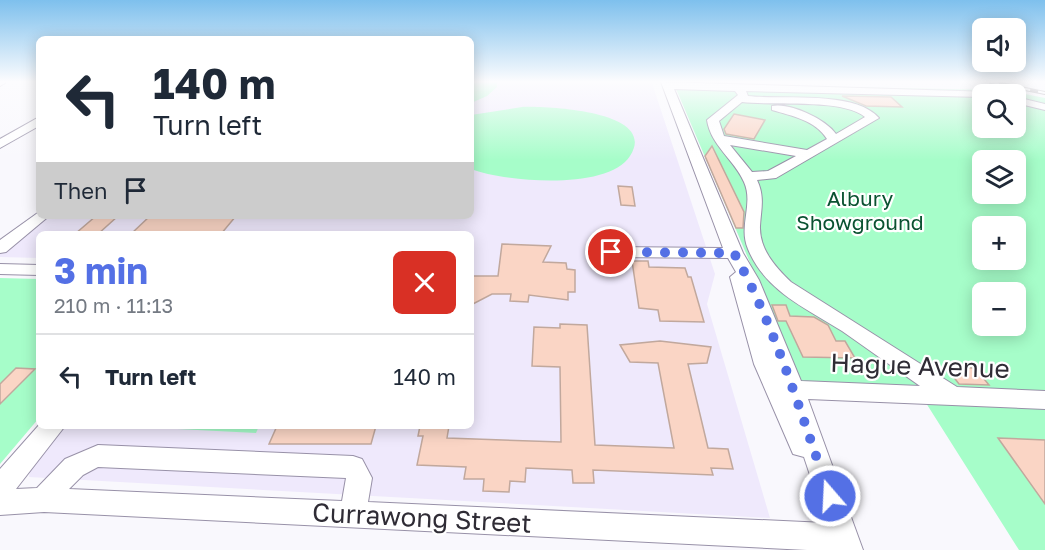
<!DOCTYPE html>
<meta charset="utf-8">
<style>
body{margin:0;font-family:"Golos Text",sans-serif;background:#f6f6f7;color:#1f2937;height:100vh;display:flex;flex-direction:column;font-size:22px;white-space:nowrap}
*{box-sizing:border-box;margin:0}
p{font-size:20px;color:#747a83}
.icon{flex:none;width:33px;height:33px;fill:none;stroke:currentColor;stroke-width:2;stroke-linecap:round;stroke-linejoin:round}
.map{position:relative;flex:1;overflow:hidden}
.panel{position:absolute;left:36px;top:231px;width:438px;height:198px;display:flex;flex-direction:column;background:#fff;border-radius:9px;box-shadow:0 3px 15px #0003}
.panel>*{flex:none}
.hud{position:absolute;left:36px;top:36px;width:438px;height:183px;border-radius:9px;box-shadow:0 3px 15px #0003;background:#fff;color:#1f2937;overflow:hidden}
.buttons{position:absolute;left:972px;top:18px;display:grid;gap:12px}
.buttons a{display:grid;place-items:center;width:54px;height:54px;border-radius:9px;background:#fff;box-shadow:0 3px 15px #0003;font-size:30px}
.pin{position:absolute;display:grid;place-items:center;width:51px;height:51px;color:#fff;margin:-26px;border:3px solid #fff;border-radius:50%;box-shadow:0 2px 6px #0007}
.me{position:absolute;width:66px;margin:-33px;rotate:341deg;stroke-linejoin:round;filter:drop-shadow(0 0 4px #0008)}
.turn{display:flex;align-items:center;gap:21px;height:126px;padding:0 18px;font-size:27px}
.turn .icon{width:78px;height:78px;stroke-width:2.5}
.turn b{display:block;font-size:42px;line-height:51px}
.then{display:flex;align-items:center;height:57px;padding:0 18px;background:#0003;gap:12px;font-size:22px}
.round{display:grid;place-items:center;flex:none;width:63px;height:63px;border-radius:9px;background:#f6f6f7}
.summary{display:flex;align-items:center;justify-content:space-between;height:102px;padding:0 18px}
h1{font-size:36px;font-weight:700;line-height:45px;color:#5470e5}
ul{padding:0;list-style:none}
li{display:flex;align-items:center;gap:18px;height:84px;padding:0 18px;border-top:2px solid #e0e1e3}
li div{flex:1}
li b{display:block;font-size:22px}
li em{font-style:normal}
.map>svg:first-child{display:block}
</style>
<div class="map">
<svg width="1045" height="550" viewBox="0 0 1045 550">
<rect width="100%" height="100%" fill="#f9f8fd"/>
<path fill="#efe9fc" d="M471,83H652L715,274L707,304L770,518L29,477L31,463L64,426H471V234H39V258L0,257V254L48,216H471Z"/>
<g fill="#a6fdc9" fill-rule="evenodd">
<path d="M471,83L497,82V87L487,96L471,103Z"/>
<path d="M674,84L1004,90L1045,98V550H1019L926,403L808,399ZM982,94H1016V128H982ZM982,160H1016V194H982ZM982,226H1016V260H982ZM982,292H1016V326H982Z"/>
<path d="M522,107C542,106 660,110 630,156C608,191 505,182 471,169V115Z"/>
<path d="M0,278L39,279V418L0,464Z"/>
<path d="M160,426H259L256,433L158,428Z"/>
</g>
<g fill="#fad5c5" stroke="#c1a89d" stroke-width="1.5">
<path d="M842,96L891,97L902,107L866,106Z"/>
<path d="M734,114L765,120L754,139L726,134L724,129Z"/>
<path d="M712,146L744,212L743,228H736L705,156Z"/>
<path d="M618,186L632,187L635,206L621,205Z"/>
<path d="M96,216H118L98,234H75Z"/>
<path d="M150,216H236L221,234H131Z"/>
<path d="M502,244L551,246L543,262L566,263L567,269L575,270V292H568V300L529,295L528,302L510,301L511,294H492L471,305V276H498Z"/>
<path d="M632,261H648L649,267L685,268L688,277H691L704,322L660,321L658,310L639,308Z"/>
<path d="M772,305H786L790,316L814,317L828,325L836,341H845L855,358L803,357L786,321H778Z"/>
<path d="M560,324L587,325L595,445L674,448L658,363L630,362L620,345L660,341L711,347L707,363L688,364L708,448L728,449L733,469L711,468L713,475L593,470L594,483H573L572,470L526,468L525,482L510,481L509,492L483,491L484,479H464L466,467L417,465L423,436H418L420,426H449L447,438L561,442L560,367L532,366L534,327L560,328Z"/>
<path d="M946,367L975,368L989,385L959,384Z"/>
<path d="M16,368L35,369L0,404V384Z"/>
<path d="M277,426H376L371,444H269Z"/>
<path d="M998,438L1045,440V504Z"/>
</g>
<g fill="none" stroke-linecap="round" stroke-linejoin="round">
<defs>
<g id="minor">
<path d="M0,82H5V83L0,86Z"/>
<path d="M661,82L992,92L993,94H982V97L746,91L748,96C783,100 855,90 879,118L776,178L757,180C765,197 761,209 760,226C759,249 776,268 791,282L957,387L1045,391V409L808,399L863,550H807L44,512L0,515V469L39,425L65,426L16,489L37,488L65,459L98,445L353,456L362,459L372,478L368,502L826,523L804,457L793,454L754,364L730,277L736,272L728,258L611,257L602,252L611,247L723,248ZM674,89L735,91L738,95L707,120C711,146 734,159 744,182C754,204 738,226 748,249C765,291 806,308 842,331C868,349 894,368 920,386L801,381L759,280L743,253ZM742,102C773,106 842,98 865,117L836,134C826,119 789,102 772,106V110C792,116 815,120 827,139L807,150L724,136L719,121ZM730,145L796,156L768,171L752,172ZM98,467L346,478L342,501L69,489L83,475Z"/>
<path d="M1016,97L1045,104V110L1016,103Z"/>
<path d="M39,117V126L0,148V139Z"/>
<path d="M39,212V216H49L6,252L0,253V240Z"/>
<path d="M0,264L39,265V275L0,274Z"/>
</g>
</defs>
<use href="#minor" stroke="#9891a8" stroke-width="2"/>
<use href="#minor" fill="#fff" fill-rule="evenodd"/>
<defs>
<path id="rail" d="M991,82L1045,93"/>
</defs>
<use href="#rail" stroke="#6d6a72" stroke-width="4"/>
<use href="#rail" stroke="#fff" stroke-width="2" stroke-dasharray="8" stroke-linecap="butt"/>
</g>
<linearGradient id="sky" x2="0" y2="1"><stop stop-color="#7ec0ed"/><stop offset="0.51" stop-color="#fcfcfe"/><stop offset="1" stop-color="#fcfcfe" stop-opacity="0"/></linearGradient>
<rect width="1045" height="160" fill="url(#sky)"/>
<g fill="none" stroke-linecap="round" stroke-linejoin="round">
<path stroke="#5470e5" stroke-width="10" stroke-dasharray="0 18" d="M611,252L734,253C776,328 801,415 830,496"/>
</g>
<g text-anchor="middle" stroke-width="4.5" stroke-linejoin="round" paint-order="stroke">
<g font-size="21" fill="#0a5231" stroke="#fff">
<text x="860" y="206">Albury<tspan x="860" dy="24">Showground</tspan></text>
</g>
<g font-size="26" fill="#2f2c35" stroke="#fff">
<text transform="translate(920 366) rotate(2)" y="9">Hague Avenue</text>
<text transform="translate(422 518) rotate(3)" y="9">Currawong Street</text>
</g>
</g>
</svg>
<div class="buttons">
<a><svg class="icon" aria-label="sound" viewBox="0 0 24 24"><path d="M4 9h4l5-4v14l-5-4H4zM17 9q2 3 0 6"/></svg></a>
<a><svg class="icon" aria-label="search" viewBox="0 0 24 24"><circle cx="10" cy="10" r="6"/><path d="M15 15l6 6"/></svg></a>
<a><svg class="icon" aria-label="layers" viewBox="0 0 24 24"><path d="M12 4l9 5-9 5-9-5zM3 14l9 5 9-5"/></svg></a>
<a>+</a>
<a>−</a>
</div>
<div class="pin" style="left:611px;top:252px;background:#d93025"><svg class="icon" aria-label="arrive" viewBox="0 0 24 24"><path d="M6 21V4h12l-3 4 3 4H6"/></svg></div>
<svg class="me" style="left:830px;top:496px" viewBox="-20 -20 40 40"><circle r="17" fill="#5470e5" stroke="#fff" stroke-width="3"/><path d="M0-11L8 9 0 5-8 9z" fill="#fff"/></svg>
<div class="hud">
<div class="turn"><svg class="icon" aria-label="left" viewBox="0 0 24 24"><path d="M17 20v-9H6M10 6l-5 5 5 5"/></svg><div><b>140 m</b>Turn left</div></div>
<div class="then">Then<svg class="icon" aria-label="arrive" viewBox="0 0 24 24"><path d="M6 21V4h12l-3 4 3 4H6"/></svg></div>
</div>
<section class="panel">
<div class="summary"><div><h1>3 min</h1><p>210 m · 11:13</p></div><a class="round" style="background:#d93025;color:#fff"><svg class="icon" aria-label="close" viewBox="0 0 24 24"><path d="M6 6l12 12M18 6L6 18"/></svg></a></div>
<ul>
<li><svg class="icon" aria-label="left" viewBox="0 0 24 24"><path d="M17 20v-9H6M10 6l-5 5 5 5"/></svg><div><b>Turn left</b></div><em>140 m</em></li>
</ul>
</section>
</div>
